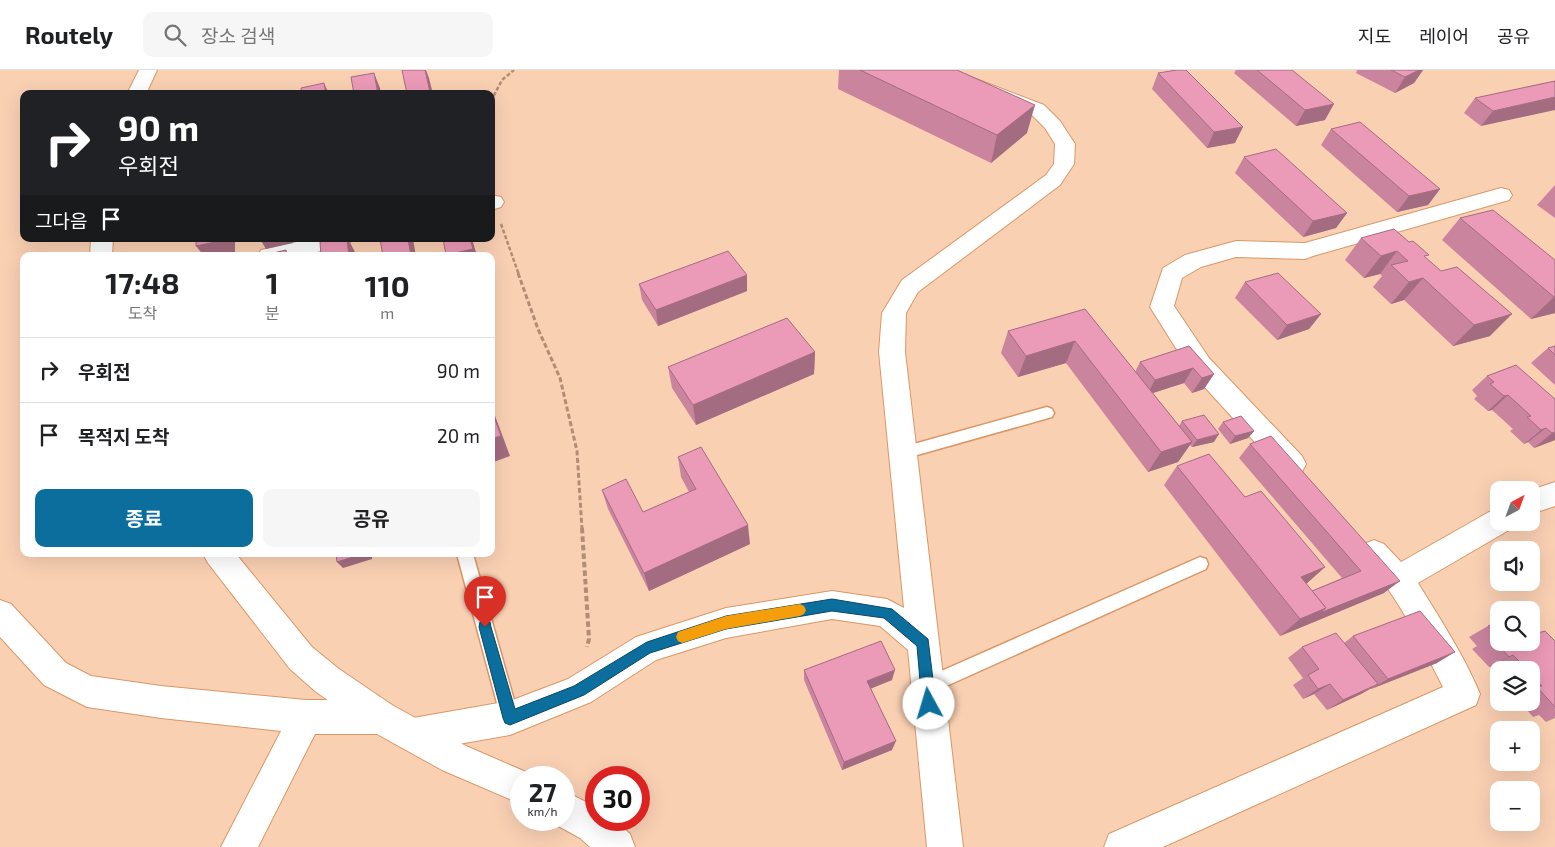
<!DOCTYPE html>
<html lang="ko">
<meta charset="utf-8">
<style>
body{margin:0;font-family:"Exo 2","Noto Sans KR",sans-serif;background:#f6f6f6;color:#202124;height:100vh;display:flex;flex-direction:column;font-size:19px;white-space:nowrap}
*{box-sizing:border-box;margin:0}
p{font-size:16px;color:#757577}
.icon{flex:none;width:28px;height:28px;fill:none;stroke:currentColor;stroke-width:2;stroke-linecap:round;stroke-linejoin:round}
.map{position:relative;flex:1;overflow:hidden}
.panel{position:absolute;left:20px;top:182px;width:475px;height:305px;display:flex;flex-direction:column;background:#fff;border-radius:10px;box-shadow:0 5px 20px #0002}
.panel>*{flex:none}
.guide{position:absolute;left:20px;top:20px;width:475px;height:152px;border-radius:10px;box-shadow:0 5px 20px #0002;background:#202124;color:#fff;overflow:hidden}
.needle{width:32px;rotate:41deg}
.tools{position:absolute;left:1490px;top:411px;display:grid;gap:10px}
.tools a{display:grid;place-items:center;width:50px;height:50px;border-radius:10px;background:#fff;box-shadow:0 5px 20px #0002;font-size:25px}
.speed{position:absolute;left:510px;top:696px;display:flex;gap:10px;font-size:25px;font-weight:700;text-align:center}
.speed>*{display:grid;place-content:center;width:65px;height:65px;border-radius:50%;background:#fff;box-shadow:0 5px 20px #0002;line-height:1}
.speed small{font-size:12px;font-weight:400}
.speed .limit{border:8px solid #d22;background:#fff;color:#111}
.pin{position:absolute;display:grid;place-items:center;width:42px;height:42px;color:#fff;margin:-51px -21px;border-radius:50% 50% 50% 0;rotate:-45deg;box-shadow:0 0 5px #0007}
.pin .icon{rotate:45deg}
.me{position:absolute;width:55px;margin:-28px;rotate:354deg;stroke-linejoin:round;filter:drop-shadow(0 0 4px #0008)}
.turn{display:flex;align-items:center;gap:18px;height:105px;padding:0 15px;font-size:22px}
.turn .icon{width:65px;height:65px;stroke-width:2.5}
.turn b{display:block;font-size:35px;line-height:42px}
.then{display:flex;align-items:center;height:48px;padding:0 15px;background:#0003;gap:10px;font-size:19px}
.eta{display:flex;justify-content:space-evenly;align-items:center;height:85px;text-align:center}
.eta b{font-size:30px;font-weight:700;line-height:35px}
.cta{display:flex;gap:10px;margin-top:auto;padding:10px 15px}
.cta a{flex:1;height:58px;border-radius:10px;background:#0b6e9c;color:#fff;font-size:20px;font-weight:700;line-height:58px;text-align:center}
.cta a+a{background:#f6f6f6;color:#202124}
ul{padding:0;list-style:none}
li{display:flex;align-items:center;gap:15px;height:65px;padding:0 15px;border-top:1px solid #e0e0e0}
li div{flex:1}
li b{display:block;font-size:19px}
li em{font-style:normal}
header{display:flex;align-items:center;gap:30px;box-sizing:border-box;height:70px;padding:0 25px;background:#fff;border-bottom:1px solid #e0e0e0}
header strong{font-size:24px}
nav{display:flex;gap:28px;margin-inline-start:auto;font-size:18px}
.search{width:350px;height:45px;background:#f6f6f6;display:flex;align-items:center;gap:12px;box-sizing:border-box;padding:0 18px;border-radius:10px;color:#757577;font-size:19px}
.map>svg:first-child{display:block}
</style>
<header>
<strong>Routely</strong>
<div class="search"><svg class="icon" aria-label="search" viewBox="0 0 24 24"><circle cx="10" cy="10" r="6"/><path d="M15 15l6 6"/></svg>장소 검색</div>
<nav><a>지도</a><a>레이어</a><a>공유</a></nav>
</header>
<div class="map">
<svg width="1555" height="777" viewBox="0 0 1555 777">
<rect width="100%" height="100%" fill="#fad0b3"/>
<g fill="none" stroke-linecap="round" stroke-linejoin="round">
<defs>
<g id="service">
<path d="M1047,337L1052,339L1054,343L1052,347L903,389L898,387L896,383L898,379L903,377Z"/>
<path d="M457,484H473L519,648L516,654L510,657L504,654L501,648Z"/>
<path d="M1200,487L1206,489L1208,494L1206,499L933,622L927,625L921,622L918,616L921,610Z"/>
</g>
<g id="minor">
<path d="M927,0H953L1044,35L1060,51L1075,74L1074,94L1060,115L918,222L906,243L905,282L963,777H927L908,580L880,556L832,549L726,568L656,590L591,632L510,665L413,682L401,677L396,665L401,653L413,648L510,631L568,609L636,567L726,538L832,521L887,529L904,538L879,282L882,243L902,210L1046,105L1054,94L1055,74L1045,58L1030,43L929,4Z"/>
<path d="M1501,118L1509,120L1512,125L1509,130L1313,186L1305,189L1236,187L1201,197L1182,208L1174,236L1209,288L1302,386L1306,394L1302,402L1292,405L1282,402L1191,302L1150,237L1163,198L1185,185L1236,171L1305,173Z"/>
<path d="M491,125L501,127L504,132L501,137L491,140Z"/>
<path d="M310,169H352L349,174L301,186H258L261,180Z"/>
<path d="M1555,412V436L1531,444V420Z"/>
<path d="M1499,439V452H1513L1509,460L1418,513C1440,549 1464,585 1480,624L1476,635L1163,777H1104L1109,764L1443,617C1426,584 1409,549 1388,519C1378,506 1366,497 1359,483L1364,474L1374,470L1384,474L1401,492L1489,442Z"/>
<path d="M0,530L11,534L66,593L91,606L161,616L306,630H380L392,635L397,647L392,659L380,664H315L258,777H221L281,661L161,648L87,637L44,615L0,567Z"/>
</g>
<g id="secondary">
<path d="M139,0H157L146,24H127Z"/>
<path d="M91,169H113L112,186H90Z"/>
<path d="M203,484H236L312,577L339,599L392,635L466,676L533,705L535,708H521V734L442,700L368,659L315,621L290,599L208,493Z"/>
<path d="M564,721L596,737V750H614L630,764L635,777H590L580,768L551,752V750H564Z"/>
</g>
</defs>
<use href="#service" stroke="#d99765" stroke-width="3"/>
<use href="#minor" stroke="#d99765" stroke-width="2"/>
<use href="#secondary" stroke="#d99765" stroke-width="2"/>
<g stroke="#b18d74" stroke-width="2.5" stroke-dasharray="4 2" stroke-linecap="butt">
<path d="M491,31L502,10L514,0"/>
<path d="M501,154L519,205"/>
</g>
<path stroke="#b18d74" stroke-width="3" stroke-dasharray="5 2.5" stroke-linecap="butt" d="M518,203L538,259L560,308L577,381L582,459"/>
<path stroke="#b18d74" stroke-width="4" stroke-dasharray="5.5 3" stroke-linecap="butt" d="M582,458L589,569L587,577"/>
<use href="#service" fill="#fff" fill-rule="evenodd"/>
<use href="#minor" fill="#fff" fill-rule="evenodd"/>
<use href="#secondary" fill="#fff" fill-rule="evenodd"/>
</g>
<g fill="#ca849d">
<path d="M839,0H957L1027,63L991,93L838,19Z"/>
<path d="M1236,0H1292L1325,50L1296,56L1234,3Z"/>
<path d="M1357,0H1423L1414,13L1395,23L1356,3Z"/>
<path d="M1158,3L1235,73L1207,78L1152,19Z"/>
<path d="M1555,11L1481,56L1464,43L1475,28Z"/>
<path d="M1331,59L1440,119L1428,135L1397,142L1321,75Z"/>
<path d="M1244,87L1347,143L1336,158L1303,167L1235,103Z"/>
<path d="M1555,115V148L1537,135Z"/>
<path d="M1460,148L1555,190V243L1531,249L1442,170Z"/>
<path d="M1361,168L1426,188L1490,266L1453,276L1404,230L1391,234L1373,217L1382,206L1380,204L1364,208L1345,190Z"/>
<path d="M747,205V221L658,256L642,230L639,214Z"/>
<path d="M1245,212L1321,244L1309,259L1277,270L1235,228Z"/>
<path d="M1085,239L1135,302L1140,292L1189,276L1214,304L1204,319L1192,323L1184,313L1152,323L1179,356L1182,351L1214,372L1192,377L1190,375L1178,392L1148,402L1066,293L1018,307L1001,283L1008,261Z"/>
<path d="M1555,276V315L1531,293L1548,278Z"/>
<path d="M815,282L814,304L696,355L672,318L668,297Z"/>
<path d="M1516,295L1555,370L1534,378L1528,372L1524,374L1510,361L1513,359L1492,340L1488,341L1474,329L1477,326L1472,320L1487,306Z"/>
<path d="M1223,352L1254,361L1248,368L1230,374L1218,359Z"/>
<path d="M1250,374L1384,523L1280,566L1164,415L1177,396L1245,427L1325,497L1306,514L1312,521L1342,508L1239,388Z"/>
<path d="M678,387L750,474L649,521L608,439L602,420L643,442L689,422L681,407Z"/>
<path d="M1488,556L1538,563L1555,571V648L1546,652L1539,645L1533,647L1520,632H1531V600H1499V602L1493,596L1489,597L1472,579L1477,576L1469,567Z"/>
<path d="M1353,566L1437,593L1371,619H1370L1361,624L1327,640L1314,624L1303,629L1293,615L1303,608L1288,588L1302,577L1344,573Z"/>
<path d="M804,600L892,610L871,618L892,680L842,700L804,610Z"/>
</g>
<g fill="#a46c80">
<path d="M425,0H426L429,8L433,24H422Z"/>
<path d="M1419,0H1423L1414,13L1395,23L1405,7Z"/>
<path d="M374,3L380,18L381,24H378Z"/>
<path d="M324,13L329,24H326Z"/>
<path d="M1555,27V40L1481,56L1493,41Z"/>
<path d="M1334,34L1325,50L1296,56L1305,40Z"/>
<path d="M1035,35L1027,63L991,93L997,65Z"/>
<path d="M1243,57L1235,73L1207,78L1214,62Z"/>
<path d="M1440,119L1428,135L1397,142L1409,126Z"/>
<path d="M1347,143L1336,158L1303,167L1313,151Z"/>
<path d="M224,169H235V186H204L196,176Z"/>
<path d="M260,169H293V173L266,179Z"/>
<path d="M347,169H348L355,182L356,186H349Z"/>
<path d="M408,169H413L416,186H411Z"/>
<path d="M470,169H472L477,186H447L446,185Z"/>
<path d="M1397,181L1380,204L1364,208L1381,186Z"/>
<path d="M747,205V221L658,256L656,240Z"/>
<path d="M1423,208L1404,230L1391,234L1409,212Z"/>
<path d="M1554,227H1555V243L1531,249Z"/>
<path d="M1321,244L1309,259L1277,270L1287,255Z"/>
<path d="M1512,244L1490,266L1453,276L1474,255Z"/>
<path d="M1075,271L1066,293L1018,307L1026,286Z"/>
<path d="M815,282L814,304L696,355L693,335Z"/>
<path d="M1193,298L1184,313L1147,325L1155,310Z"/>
<path d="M1214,304L1204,319L1192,323L1202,308Z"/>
<path d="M1508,325L1492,340L1488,341L1504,326Z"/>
<path d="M491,335L510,386L491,393Z"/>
<path d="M1546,358L1528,372L1524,374L1541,360Z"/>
<path d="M1254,361L1248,368L1230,374L1235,366Z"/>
<path d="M1555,362V370L1534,378L1552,363Z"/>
<path d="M1219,364L1214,372L1192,377L1197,370Z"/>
<path d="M1192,372L1178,392L1148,402L1161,382Z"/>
<path d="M748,455L750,474L649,521L644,503Z"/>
<path d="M362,484H372V489L343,498L337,492Z"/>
<path d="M1325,497L1305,515L1301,507Z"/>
<path d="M1400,511L1384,523L1280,566L1300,549L1326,538Z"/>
<path d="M1455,582L1437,593L1371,619L1388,609Z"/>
<path d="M1513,585L1493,596L1489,597Z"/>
<path d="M895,600L892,610L865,621L867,611Z"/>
<path d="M1330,614L1314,624L1303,629L1318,619Z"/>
<path d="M1378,614L1361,624L1327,640L1343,630Z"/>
<path d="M896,671L892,680L842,700L844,692Z"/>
</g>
<g fill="#eb9ab7" stroke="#a46c80">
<path d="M402,0H425L430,22L422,24H407Z"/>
<path d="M860,0H957L1035,35L997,65Z"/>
<path d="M1177,0H1186L1243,57L1214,62L1158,3Z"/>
<path d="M1257,0H1292L1334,34L1305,40Z"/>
<path d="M1391,0H1419L1405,7Z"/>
<path d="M374,3L378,24H354L351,7Z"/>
<path d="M1555,11V27L1493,41L1475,28Z"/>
<path d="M324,13L326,24H302L301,18Z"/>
<path d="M1360,52L1440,119L1409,126L1331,59Z"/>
<path d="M1276,79L1347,143L1313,151L1244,87Z"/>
<path d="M1493,140L1555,190V227H1554L1460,148Z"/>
<path d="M1394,159L1409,172L1413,171L1429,185L1424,186L1441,201L1457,197L1512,244L1474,255L1423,208L1409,212L1391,195L1408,191L1397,181L1381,186L1361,168Z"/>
<path d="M196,169H224V170L196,176Z"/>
<path d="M335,169H347L349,186H321L320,172Z"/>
<path d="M380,169H408L411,186H383Z"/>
<path d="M443,169H470L473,179L446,185Z"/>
<path d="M286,180L287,186H260Z"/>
<path d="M728,181L747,205L656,240L639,214Z"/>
<path d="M1278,203L1321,244L1287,255L1245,212Z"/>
<path d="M1085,239L1192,372L1161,382L1075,271L1026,286L1008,261Z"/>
<path d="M787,248L815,282L693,335L668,297Z"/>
<path d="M1189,276L1214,304L1202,308L1193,298L1155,310L1140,292Z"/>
<path d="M1555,276V285L1548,278Z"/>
<path d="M1516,295L1555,329V362L1552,363L1546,358L1541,360L1527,347L1531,346L1508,325L1504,326L1490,314L1494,312L1487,306Z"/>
<path d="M491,338L501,366L491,369Z"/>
<path d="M1204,345L1219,364L1197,370L1182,351Z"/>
<path d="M1241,346L1254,361L1235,366L1223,352Z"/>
<path d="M1271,366L1400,511L1320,543L1326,538L1312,521L1361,501L1250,374Z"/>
<path d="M701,377L748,455L644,503L602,420L626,409L643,442L696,419L678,387Z"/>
<path d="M1209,384L1245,427L1261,421L1325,497L1301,507L1326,538L1300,549L1177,396Z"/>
<path d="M336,484H362L337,492Z"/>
<path d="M1420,541L1455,582L1388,609L1353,566Z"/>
<path d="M1499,551V572H1531V556L1538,563L1545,561L1555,571V637L1537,617L1542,616L1531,604V600H1528L1513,585L1509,587L1492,568L1497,565L1488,556Z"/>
<path d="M1336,563L1378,614L1343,630L1330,614L1318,619L1308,605L1319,599L1302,577Z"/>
<path d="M881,571L895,600L867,611L896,671L844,692L804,600Z"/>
</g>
<path fill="#0b6e9c" stroke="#074865" d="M832,529L892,539L928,569L936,634L934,639L929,640L924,639L922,634L917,576L884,548L832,541L726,559L650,583L584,625L510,655L505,653L503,648L479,557L480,552L485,551L490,552L491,557L515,639L574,616L647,572L726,546Z"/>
<path fill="#f59e0b" d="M800,534L804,536L806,540L804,544L800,546L726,559L682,573L678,571L676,567L678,562L726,546Z"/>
</svg>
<div class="tools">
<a><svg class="needle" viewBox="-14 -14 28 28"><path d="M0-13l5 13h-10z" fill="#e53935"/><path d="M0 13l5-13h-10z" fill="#757577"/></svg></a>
<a><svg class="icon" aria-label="sound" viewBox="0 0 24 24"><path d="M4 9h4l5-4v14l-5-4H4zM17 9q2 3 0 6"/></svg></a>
<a><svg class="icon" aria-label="search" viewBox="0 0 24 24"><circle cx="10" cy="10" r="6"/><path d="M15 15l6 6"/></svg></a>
<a><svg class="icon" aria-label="layers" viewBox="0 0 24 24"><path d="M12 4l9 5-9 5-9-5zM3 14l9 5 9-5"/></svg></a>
<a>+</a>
<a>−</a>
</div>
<div class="speed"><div>27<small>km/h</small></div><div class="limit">30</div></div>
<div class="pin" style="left:485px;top:557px;background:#d93025"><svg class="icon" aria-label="arrive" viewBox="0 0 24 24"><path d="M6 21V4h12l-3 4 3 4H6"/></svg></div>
<svg class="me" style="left:929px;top:634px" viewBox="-20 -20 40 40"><circle r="19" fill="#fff"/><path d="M0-13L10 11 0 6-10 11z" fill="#0b6e9c"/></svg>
<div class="guide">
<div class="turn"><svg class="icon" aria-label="right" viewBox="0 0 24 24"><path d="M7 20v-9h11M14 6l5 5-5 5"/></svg><div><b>90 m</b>우회전</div></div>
<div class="then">그다음<svg class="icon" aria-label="arrive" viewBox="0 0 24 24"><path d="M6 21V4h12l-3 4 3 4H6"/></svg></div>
</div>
<section class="panel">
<div class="eta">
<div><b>17:48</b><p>도착</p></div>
<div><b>1</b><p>분</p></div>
<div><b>110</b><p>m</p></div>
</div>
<ul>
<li><svg class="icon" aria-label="right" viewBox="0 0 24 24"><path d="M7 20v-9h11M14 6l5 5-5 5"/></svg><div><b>우회전</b></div><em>90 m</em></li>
<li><svg class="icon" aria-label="arrive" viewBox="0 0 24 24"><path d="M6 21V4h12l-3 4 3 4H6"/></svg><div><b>목적지 도착</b></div><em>20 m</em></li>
</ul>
<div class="cta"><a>종료</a><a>공유</a></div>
</section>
</div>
